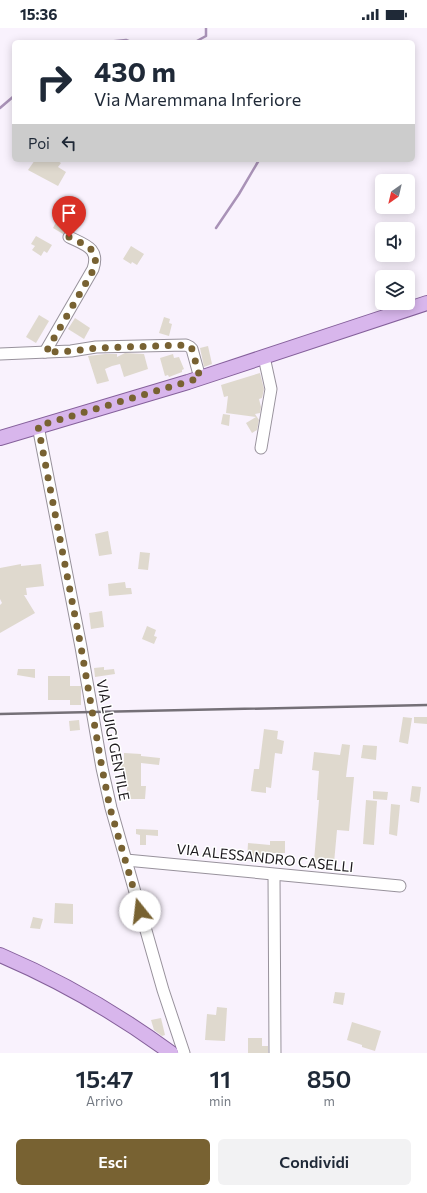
<!DOCTYPE html>
<html lang="it">
<style>
body{margin:0;font-family:Commissioner,sans-serif;background:#f2f2f3;color:#1f2937;height:100vh;display:flex;flex-direction:column;font-size:15px;white-space:nowrap}
*{box-sizing:border-box;margin:0}
p{font-size:13px;color:#747a83}
.icon{flex:none;width:22px;height:22px;fill:none;stroke:currentColor;stroke-width:2;stroke-linecap:round;stroke-linejoin:round}
.map{position:relative;height:1025px;overflow:hidden}
.details{display:flex;flex-direction:column;background:#fff;flex:1}
.details>*{flex:none}
.top-card{position:absolute;left:12px;top:12px;width:403px;height:122px;border-radius:6px;box-shadow:0 2px 10px #0003;background:#fff;color:#1f2937;overflow:hidden}
.needle{width:26px;rotate:214deg}
.tools{position:absolute;left:375px;top:146px;display:grid;gap:8px}
.tools a{display:grid;place-items:center;width:40px;height:40px;border-radius:6px;background:#fff;box-shadow:0 2px 10px #0003;font-size:20px}
.pin{position:absolute;display:grid;place-items:center;width:34px;height:34px;color:#fff;margin:-41px -17px;border-radius:50% 50% 50% 0;rotate:-45deg;box-shadow:0 0 4px #0007}
.pin .icon{rotate:45deg}
.me{position:absolute;width:44px;margin:-22px;rotate:344deg;stroke-linejoin:round;filter:drop-shadow(0 0 3px #0008)}
.turn{display:flex;align-items:center;gap:14px;height:84px;padding:0 16px;font-size:18px}
.turn .icon{width:52px;height:52px;stroke-width:2.5}
.turn b{display:block;font-size:28px;line-height:34px}
.then{display:flex;align-items:center;height:38px;padding:0 16px;background:#0003;gap:8px;font-size:15px}
.eta{display:flex;justify-content:space-evenly;align-items:center;height:68px;text-align:center}
.eta b{font-size:24px;font-weight:600;line-height:28px}
.cta{display:flex;gap:8px;margin-top:auto;padding:8px 16px}
.cta a{flex:1;height:46px;border-radius:6px;background:#786232;color:#fff;font-size:16px;font-weight:600;line-height:46px;text-align:center}
.cta a+a{background:#f2f2f3;color:#1f2937}
.status{display:flex;justify-content:space-between;align-items:center;height:28px;padding:0 20px;background:#fff;direction:ltr}
.status svg{height:11px;fill:currentColor}
.map>svg:first-child{display:block}
</style>
<div class="status"><b>15:36</b><svg viewBox="0 0 49 12"><path d="M0 12V9h3v3zM5 12V6h3v6zM10 12V3h3v9zM15 12V0h3v12zM26 1h20v11H26zM47 4h2v5h-2z"/></svg></div>
<div class="map">
<svg width="427" height="1025" viewBox="0 0 427 1025">
<rect width="100%" height="100%" fill="#f9f2fd"/>
<g fill="none" stroke-linecap="round" stroke-linejoin="round">
<g stroke="#a992b7" stroke-width="2.5">
<path d="M106,14L126,12L131,14"/>
<path d="M195,14L206,8V0"/>
<path d="M0,80L14,68"/>
<path d="M216,200L239,166L259,132"/>
</g>
</g>
<g fill="#dfd9ce">
<path d="M35,132H56L61,135L58,139L66,144L58,158L28,142Z"/>
<path d="M56,194L70,201V202L65,203L63,206L53,200Z"/>
<path d="M36,208L52,217L47,225L44,223L41,228L32,222L35,218L31,216Z"/>
<path d="M131,218L144,226L137,237L132,234L131,236L123,231Z"/>
<path d="M39,287L49,293L36,315L26,309Z"/>
<path d="M164,289L170,291L169,295L172,296L169,308L159,305Z"/>
<path d="M75,290L90,300L84,311L68,301Z"/>
<path d="M208,318L212,336L204,339L200,320Z"/>
<path d="M125,325L144,326L148,341L124,349L120,336L112,338L105,341L109,353L97,356L88,328L105,326H117V329Z"/>
<path d="M173,326L174,330L179,329L184,341L182,342V344L169,349L168,347L165,348L160,330Z"/>
<path d="M260,345L264,361L262,370L259,371L261,379L260,385L255,386L259,392L257,402L252,405L246,395L256,389L226,385L228,368L224,369L221,357Z"/>
<path d="M223,386L230,387L229,398L221,396Z"/>
<path d="M108,503L112,526L99,528L95,506Z"/>
<path d="M140,524L150,525L148,542L138,541Z"/>
<path d="M21,536V538L41,536L44,558L26,560L27,567H24L35,585L0,605V577L2,575L0,571V540Z"/>
<path d="M125,554L126,560H131L132,566L109,568L108,556Z"/>
<path d="M102,583L104,599L91,601L89,585Z"/>
<path d="M147,598L156,602L154,608L157,609L154,616L142,611Z"/>
<path d="M104,639V642L114,641L115,646L95,649L94,640Z"/>
<path d="M18,641H35V650L17,647Z"/>
<path d="M48,648H70V658H81V677H70V672H48Z"/>
<path d="M403,689L412,690L408,716L399,714Z"/>
<path d="M414,689H427V696L414,695Z"/>
<path d="M79,692L80,702L70,703L69,693Z"/>
<path d="M264,701L278,703L277,711L284,713L282,726L275,725L271,760L266,759V765L251,763L254,741H259Z"/>
<path d="M342,716L350,717L346,749H354L349,803L337,802L334,835L314,833L319,772H317L319,743L312,742L314,724L340,727Z"/>
<path d="M363,717L377,718L376,732L361,730Z"/>
<path d="M124,725L141,726V728L160,730L159,737L141,735V758H146L145,771H127V750H121L122,732H124Z"/>
<path d="M412,758L421,759L419,775L410,773Z"/>
<path d="M373,763L388,764L387,772L373,771Z"/>
<path d="M366,772L377,773L374,817L363,816Z"/>
<path d="M391,776L400,777L397,808L389,806Z"/>
<path d="M136,801L158,802V808L146,807V817H140V807L136,806Z"/>
<path d="M270,813H285V825H265L264,833L247,832L248,815L270,817Z"/>
<path d="M55,875L73,876V896L54,895Z"/>
<path d="M33,889L43,891L40,901L30,900Z"/>
<path d="M335,964L345,965L343,977L333,975Z"/>
<path d="M217,979L227,980L225,1013L205,1012L207,986L216,987Z"/>
<path d="M161,990L165,1007L162,1008L154,1002L151,992Z"/>
<path d="M352,994L381,1003L375,1023L362,1019V1017L347,1012Z"/>
<path d="M248,1010H262V1018H268V1025H248Z"/>
</g>
<g fill="none" stroke-linecap="round" stroke-linejoin="round">
<defs>
<g id="minor">
<path d="M45,324L93,241C100,220 85,217 69,209"/>
<path d="M0,326L71,323L96,319L186,317L190,319L192,321L200,350"/>
<path d="M38,398L81,619L102,740L111,780L163,962L184,1025"/>
<path d="M261,420L271,361L264,329"/>
<path d="M126,832L400,858"/>
<path d="M274,847L275,1025"/>
</g>
<g id="major">
<path d="M0,410L188,354L427,275"/>
<path d="M0,927C61,953 118,986 171,1025"/>
</g>
</defs>
<use href="#minor" stroke="#98929c" stroke-width="13"/>
<use href="#major" stroke="#85609b" stroke-width="16"/>
<use href="#minor" stroke="#fff" stroke-width="11"/>
<use href="#major" stroke="#d8b6ec" stroke-width="14"/>
<path stroke="#757077" stroke-width="2.5" d="M0,686L427,677"/>
</g>
<g fill="none" stroke-linecap="round" stroke-linejoin="round">
<path stroke="#786232" stroke-width="7" stroke-dasharray="0 12.6" d="M69,209C85,217 100,220 94,241L46,324L71,323L96,320L186,317L190,318L192,321L200,350L38,398L81,619L102,740L110,780L140,883"/>
</g>
<g text-anchor="middle" stroke-width="3" stroke-linejoin="round" paint-order="stroke">
<g font-size="14" fill="#1b181c" stroke="#fff">
<text transform="translate(113 712) rotate(79)" y="5">VIA LUIGI GENTILE</text>
<text transform="translate(265 830) rotate(6)" y="5">VIA ALESSANDRO CASELLI</text>
</g>
</g>
</svg>
<div class="tools">
<a><svg class="needle" viewBox="-14 -14 28 28"><path d="M0-13l5 13h-10z" fill="#e53935"/><path d="M0 13l5-13h-10z" fill="#747a83"/></svg></a>
<a><svg class="icon" aria-label="sound" viewBox="0 0 24 24"><path d="M4 9h4l5-4v14l-5-4H4zM17 9q2 3 0 6"/></svg></a>
<a><svg class="icon" aria-label="layers" viewBox="0 0 24 24"><path d="M12 4l9 5-9 5-9-5zM3 14l9 5 9-5"/></svg></a>
</div>
<div class="pin" style="left:69px;top:209px;background:#d93025"><svg class="icon" aria-label="arrive" viewBox="0 0 24 24"><path d="M6 21V4h12l-3 4 3 4H6"/></svg></div>
<svg class="me" style="left:140px;top:883px" viewBox="-20 -20 40 40"><circle r="19" fill="#fff"/><path d="M0-13L10 11 0 6-10 11z" fill="#786232"/></svg>
<div class="top-card">
<div class="turn"><svg class="icon" aria-label="right" viewBox="0 0 24 24"><path d="M7 20v-9h11M14 6l5 5-5 5"/></svg><div><b>430 m</b>Via Maremmana Inferiore</div></div>
<div class="then">Poi<svg class="icon" aria-label="left" viewBox="0 0 24 24"><path d="M17 20v-9H6M10 6l-5 5 5 5"/></svg></div>
</div>
</div>
<section class="details">
<div class="eta">
<div><b>15:47</b><p>Arrivo</p></div>
<div><b>11</b><p>min</p></div>
<div><b>850</b><p>m</p></div>
</div>
<div class="cta"><a>Esci</a><a>Condividi</a></div>
</section>
